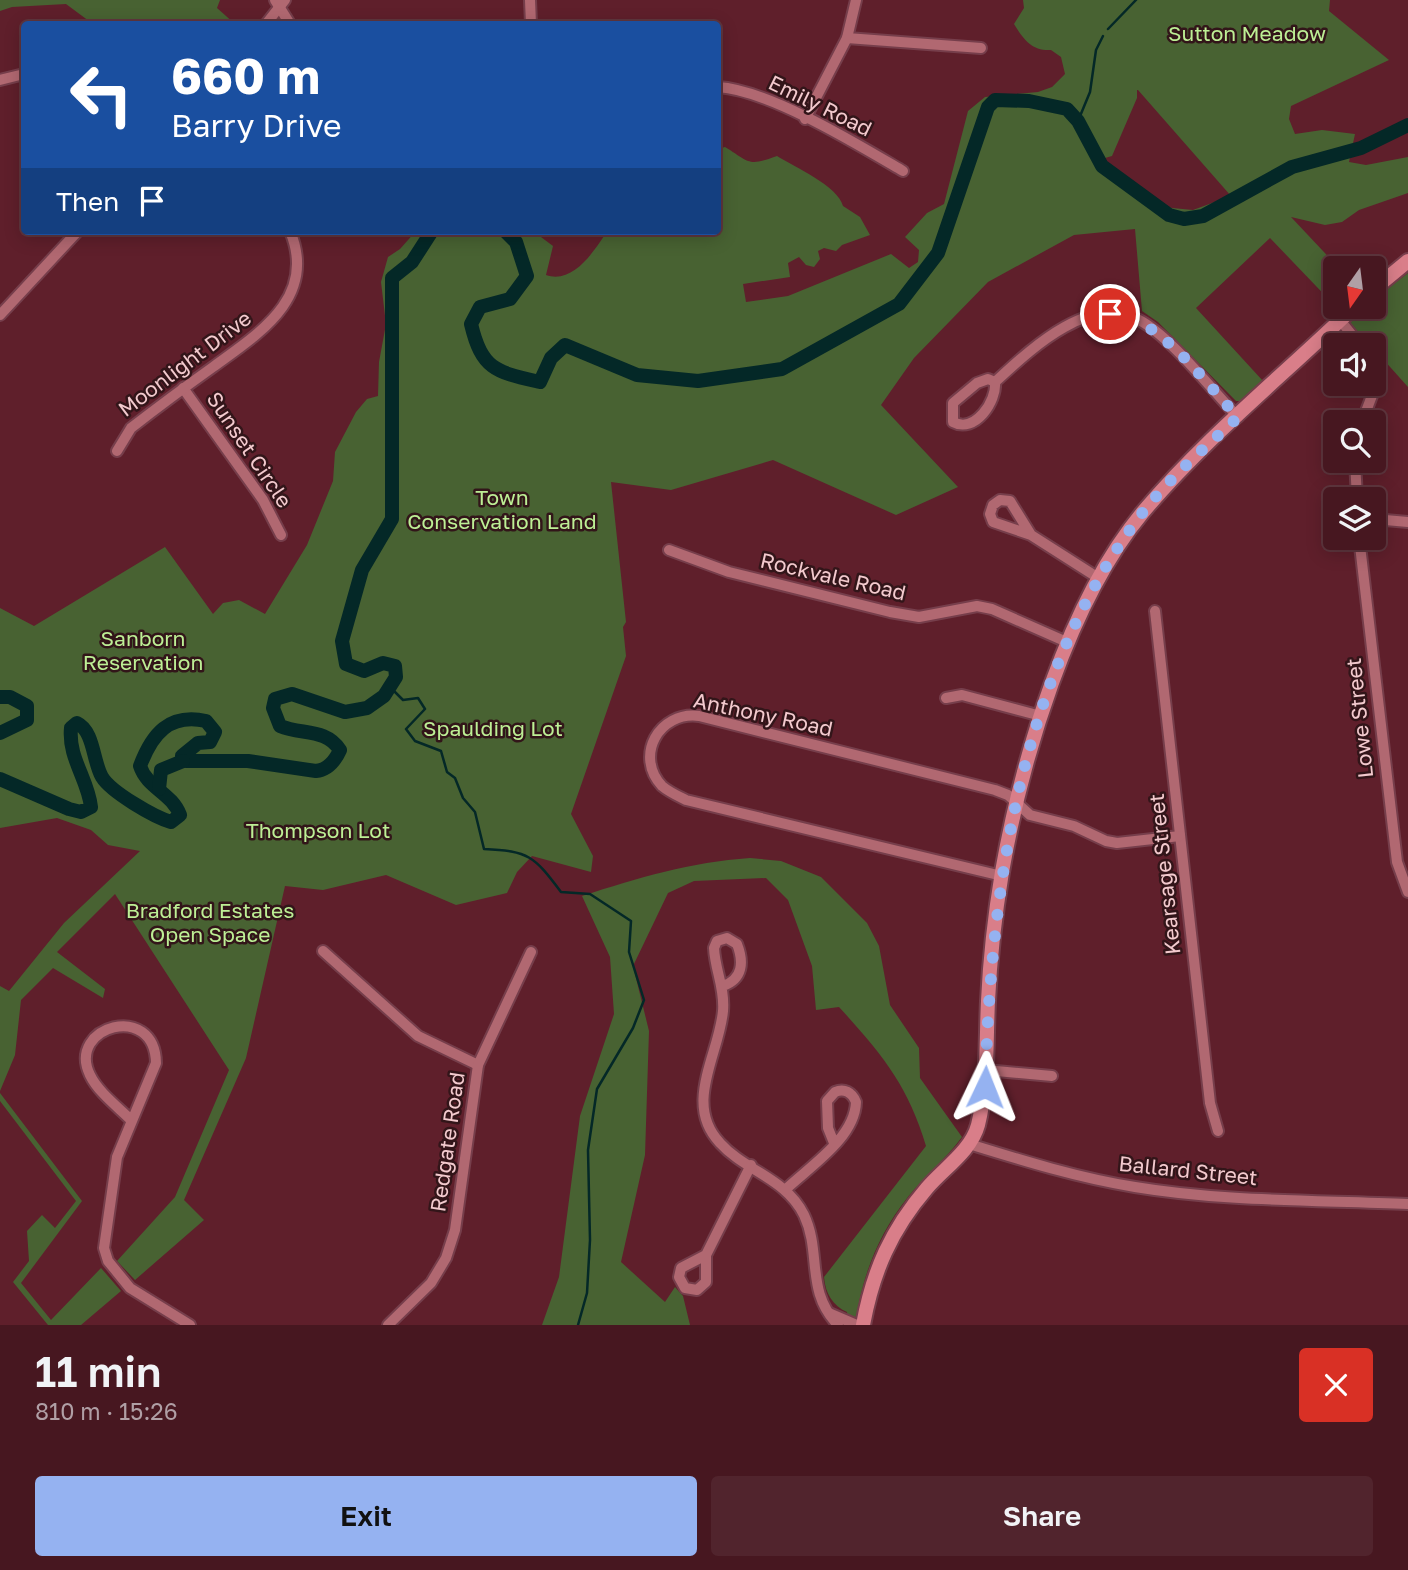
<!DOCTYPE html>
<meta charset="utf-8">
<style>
body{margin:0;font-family:"Golos Text",sans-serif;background:#51242d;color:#f1f3f6;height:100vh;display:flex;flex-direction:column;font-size:26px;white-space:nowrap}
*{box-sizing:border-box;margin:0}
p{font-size:23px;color:#b09fa5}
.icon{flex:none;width:38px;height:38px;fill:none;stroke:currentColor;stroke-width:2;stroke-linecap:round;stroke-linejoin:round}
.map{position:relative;height:1325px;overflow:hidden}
.sheet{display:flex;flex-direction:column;background:#471720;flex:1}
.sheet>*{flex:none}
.hud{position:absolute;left:21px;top:21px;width:700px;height:214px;border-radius:7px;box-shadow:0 4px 18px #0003,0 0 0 2px #5f363e;background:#1a4fa0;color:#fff;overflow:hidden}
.needle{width:46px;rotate:194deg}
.fabs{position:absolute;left:1323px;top:256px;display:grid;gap:14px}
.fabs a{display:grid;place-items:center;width:63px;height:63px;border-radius:7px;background:#471720;box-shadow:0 4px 18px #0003,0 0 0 2px #5f363e;font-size:35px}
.pin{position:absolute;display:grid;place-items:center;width:60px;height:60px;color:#fff;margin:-30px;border:4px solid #fff;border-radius:50%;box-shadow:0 2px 7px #0007}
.me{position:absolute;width:77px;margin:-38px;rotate:2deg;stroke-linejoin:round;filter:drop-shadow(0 0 5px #0008)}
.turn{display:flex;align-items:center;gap:24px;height:147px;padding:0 35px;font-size:32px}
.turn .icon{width:91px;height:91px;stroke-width:2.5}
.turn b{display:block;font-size:49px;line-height:60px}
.then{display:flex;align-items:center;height:66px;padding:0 35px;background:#0003;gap:14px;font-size:26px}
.round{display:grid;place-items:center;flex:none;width:74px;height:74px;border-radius:7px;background:#51242d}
.headline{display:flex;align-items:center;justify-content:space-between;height:119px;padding:0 35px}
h1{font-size:42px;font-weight:600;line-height:52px}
.action{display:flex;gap:14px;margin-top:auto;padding:14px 35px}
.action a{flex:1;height:80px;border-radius:7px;background:#95b2f1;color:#111;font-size:28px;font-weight:600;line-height:80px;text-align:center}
.action a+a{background:#51242d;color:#f1f3f6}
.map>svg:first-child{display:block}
</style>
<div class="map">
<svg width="1408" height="1325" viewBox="0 0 1408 1325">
<rect width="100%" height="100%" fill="#5f1f2b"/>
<g fill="#486232" fill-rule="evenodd">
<path d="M0,0H220L217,8L235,24H93L66,4L12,7L0,11Z"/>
<path d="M1023,0H1330L1329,11L1389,60L1291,106L1289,119L1295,134L1322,130L1355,134L1349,162L1366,165L1408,157V193L1359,210L1342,222L1325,225L1291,217L1339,268H1335V306H1341L1338,309L1270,238L1196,308L1263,381L1242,401H1236L1158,322L1142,311L1135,229L1074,235L988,282L914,358L881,405L958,487L896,515L773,460L671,490L611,482L626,622L623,627L626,656L571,814L593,856L591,872L532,856L517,872L507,893L456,905L386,875L323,890L285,886L246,1058L184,1200L204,1220L135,1280L117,1261L175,1197L229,1070L115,894L57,952L105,989L103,998L53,968L21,1000L15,1055L0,1091V986L9,991L64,923L140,851L108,845L91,830L57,818L0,828V608L34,626L165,547L213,614L223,603L239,600L265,614L307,545L333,481L335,452L356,412L367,399L378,396L379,362L386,324L381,282L388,257L400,249L416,231H533L553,246L546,275C572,284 592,254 604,236L626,231H718V149L725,147C750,162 747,167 777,156C795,167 838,186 843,206L860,217L870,235L842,245L836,251L824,248L818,251L820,259L814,267L806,265L799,257L788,263L790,277L743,284L746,302L788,296L891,254L909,268L918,262L919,250L905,237L927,213L944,204L968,111L985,97L1038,92L1052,87L1065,74L1061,57L1051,50C1032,51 1024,40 1014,24L1024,8ZM1137,90H1138L1231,196L1193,210L1172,208L1151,202L1102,168L1098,160L1112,156L1137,98Z"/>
<path d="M1408,273V387L1374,349V345H1370L1349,322L1366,306H1374V299Z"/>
<path d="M750,858L781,861L821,877L867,923L879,946L890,1005L919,1048L920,1078L962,1137C946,1159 925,1176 908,1197C877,1236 862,1277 855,1325H848L847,1312C833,1306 825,1293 824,1277L926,1146C908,1085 881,1053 839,1007L816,1010L812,966L788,900L766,878L694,881L668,893L633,966L649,1031L645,1155L621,1262L665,1302L675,1287L683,1296L690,1325H542L559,1277L580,1116L614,1014L610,957L582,896C638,878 691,862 750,858Z"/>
<path d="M0,1093L82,1201L21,1283L51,1320L101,1268L121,1291L81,1325H48L13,1282L29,1261L27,1231L42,1215L55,1228L76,1201L0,1101Z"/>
</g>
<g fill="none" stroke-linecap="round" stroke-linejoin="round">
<g stroke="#042827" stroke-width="2.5">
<path d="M1108,29L1136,0"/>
<path d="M1078,121L1090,92L1096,50L1103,36"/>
<path d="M391,688L403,700L418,698L425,709L406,729L415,741L441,751L447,772L455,778L463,798L475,812L484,849C529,851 534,856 561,892L590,894L631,921L629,952L644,1000L633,1028L597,1089L588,1150L590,1240L587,1293L578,1325"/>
</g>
<g stroke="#042827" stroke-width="14">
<path d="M505,231L516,242L527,276L510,299L480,307L471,324C482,370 496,372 540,382L551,358L565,345L637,375L698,381L782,369L899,304L938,253L988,107L995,100L1029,101L1067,109L1078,121L1102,166L1169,215L1184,219L1203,216L1292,167L1361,148L1408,125"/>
<path d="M0,697H10L27,706V720L0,733"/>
<path d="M0,779L69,809L81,812L91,807C88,779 68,758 71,728L77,723C94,731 93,762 102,777C111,792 154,817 171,822L180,815C172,793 147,788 140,766C152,734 169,713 206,721L215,732L210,742L198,743L182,756L186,761H248L316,771C327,770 335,761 340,750C326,728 302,735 280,726L273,708L275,699L292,694L345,712L367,708L384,696L396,677L395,666L383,663L364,671L346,664L342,641L362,570L392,519V278L412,262L432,231"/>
<path d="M159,789L161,770L183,761"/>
</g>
<defs>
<g id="minor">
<path d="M275,0L290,24"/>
<path d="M530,0L531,24"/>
<path d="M266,24L285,0"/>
<path d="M847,38L981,48"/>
<path d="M0,80L24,74"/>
<path d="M718,87C769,90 857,144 903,171"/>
<path d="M805,119L847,38L856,0"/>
<path d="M0,315L78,231"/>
<path d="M1340,320L1360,345"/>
<path d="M995,382C997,401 975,434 953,422V403L977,383L988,379L995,382C1029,351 1088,293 1139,320C1170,336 1212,390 1238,417"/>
<path d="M183,388L263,500L281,535"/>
<path d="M1362,422L1376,385L1374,365"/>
<path d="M117,451L131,428C158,407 185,387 213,367C258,334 318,298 290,231"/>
<path d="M1355,460L1357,499"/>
<path d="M1374,519L1408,522"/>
<path d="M1031,535L993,522L990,514L993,505L1000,500L1010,501L1031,535L1100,579"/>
<path d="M1359,537L1397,862L1408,892"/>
<path d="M669,550L729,572L890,612L919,617L977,606L992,609L1069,643"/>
<path d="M1155,611L1210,1103L1218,1131"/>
<path d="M946,698L962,695L1041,716"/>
<path d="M1002,876L686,800C678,796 669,792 662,786C634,756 659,711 699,716L995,790L1008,795L1030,815L1074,826L1106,841L1117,843L1180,836"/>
<path d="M323,951L418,1036L478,1065"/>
<path d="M723,986C743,979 744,962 737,944L727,938L717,941L714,948C715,970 725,988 723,1011C719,1055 683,1104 720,1143C745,1171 786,1178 804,1215C822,1253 805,1291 838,1325"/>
<path d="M985,1070L1052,1076"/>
<path d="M131,1120C118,1107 98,1092 90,1075C66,1026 155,1001 156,1063L117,1157L104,1248L108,1261L130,1288L190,1325"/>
<path d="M969,1144C1024,1161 1079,1178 1135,1187C1225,1202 1318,1200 1408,1204"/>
<path d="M785,1190C809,1167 855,1138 856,1102C852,1092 844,1088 835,1092L827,1101L828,1128L834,1143"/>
<path d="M706,1255V1282L697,1290L685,1288L679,1277L681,1268L706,1255L751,1165"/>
<path d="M829,1313L857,1325"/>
<path d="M388,1325L431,1283L446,1258L455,1230L478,1065L531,952"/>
</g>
<g id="major">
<path d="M1374,289L1408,261"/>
<path d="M863,1325C873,1271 891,1230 927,1188C944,1168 971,1151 978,1125C988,1085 986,1042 988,1001C990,958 995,914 1002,872C1022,758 1068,602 1143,512C1206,437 1285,374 1355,306"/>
</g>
</defs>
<use href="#minor" stroke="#763e4b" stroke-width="14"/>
<use href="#major" stroke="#763e4b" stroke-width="18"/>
<use href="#minor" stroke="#b16871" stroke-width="10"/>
<use href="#major" stroke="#d97e89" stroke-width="14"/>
</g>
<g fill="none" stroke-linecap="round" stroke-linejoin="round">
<path stroke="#95b2f1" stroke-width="12" stroke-dasharray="0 21.6" d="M985,1087C991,891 1019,677 1140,516C1168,479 1205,448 1238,417C1206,384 1157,314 1110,314"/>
</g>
<g text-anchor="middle" stroke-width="5" stroke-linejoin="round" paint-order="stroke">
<g font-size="21" fill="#bdef95" stroke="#321519">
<text x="1247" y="41">Sutton Meadow</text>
<text x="502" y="505">Town<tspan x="502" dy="24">Conservation Land</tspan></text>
<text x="143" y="646">Sanborn<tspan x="143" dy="24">Reservation</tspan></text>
<text x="493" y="736">Spaulding Lot</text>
<text x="318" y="838">Thompson Lot</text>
<text x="210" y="918">Bradford Estates<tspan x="210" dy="24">Open Space</tspan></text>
</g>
<g font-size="21" fill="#f3cace" stroke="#321519">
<text transform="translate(820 106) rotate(26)" y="7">Emily Road</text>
<text transform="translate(185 364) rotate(-37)" y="7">Moonlight Drive</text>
<text transform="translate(249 450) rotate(56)" y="7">Sunset Circle</text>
<text transform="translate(833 577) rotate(13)" y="7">Rockvale Road</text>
<text transform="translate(763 715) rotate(12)" y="7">Anthony Road</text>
<text transform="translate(1360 718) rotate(-96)" y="7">Lowe Street</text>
<text transform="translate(1165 874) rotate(-96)" y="7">Kearsage Street</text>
<text transform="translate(448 1142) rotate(-82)" y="7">Redgate Road</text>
<text transform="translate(1188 1171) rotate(6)" y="7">Ballard Street</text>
</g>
</g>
</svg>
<div class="fabs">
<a><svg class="needle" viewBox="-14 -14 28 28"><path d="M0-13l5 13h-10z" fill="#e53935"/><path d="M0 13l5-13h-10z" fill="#b09fa5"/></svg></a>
<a><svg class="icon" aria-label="sound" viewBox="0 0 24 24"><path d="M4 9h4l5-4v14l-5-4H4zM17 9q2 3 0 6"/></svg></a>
<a><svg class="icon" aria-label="search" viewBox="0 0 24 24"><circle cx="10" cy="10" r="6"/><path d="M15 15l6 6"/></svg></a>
<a><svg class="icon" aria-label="layers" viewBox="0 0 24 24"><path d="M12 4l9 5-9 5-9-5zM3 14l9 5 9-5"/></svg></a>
</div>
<div class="pin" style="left:1110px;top:314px;background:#d93025"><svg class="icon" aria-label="arrive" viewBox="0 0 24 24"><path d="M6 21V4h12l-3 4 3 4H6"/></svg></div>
<svg class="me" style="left:985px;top:1087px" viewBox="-20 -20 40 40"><path d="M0-17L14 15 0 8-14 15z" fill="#95b2f1" stroke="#fff" stroke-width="4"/></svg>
<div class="hud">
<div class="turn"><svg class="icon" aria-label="left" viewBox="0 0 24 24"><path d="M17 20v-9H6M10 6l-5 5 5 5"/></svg><div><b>660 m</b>Barry Drive</div></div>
<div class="then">Then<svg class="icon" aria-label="arrive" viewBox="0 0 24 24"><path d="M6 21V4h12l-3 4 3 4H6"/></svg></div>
</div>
</div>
<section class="sheet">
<div class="headline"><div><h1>11 min</h1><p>810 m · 15:26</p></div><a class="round" style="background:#d93025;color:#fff"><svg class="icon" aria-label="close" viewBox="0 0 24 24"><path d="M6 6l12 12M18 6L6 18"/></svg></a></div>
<div class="action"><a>Exit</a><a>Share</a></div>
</section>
